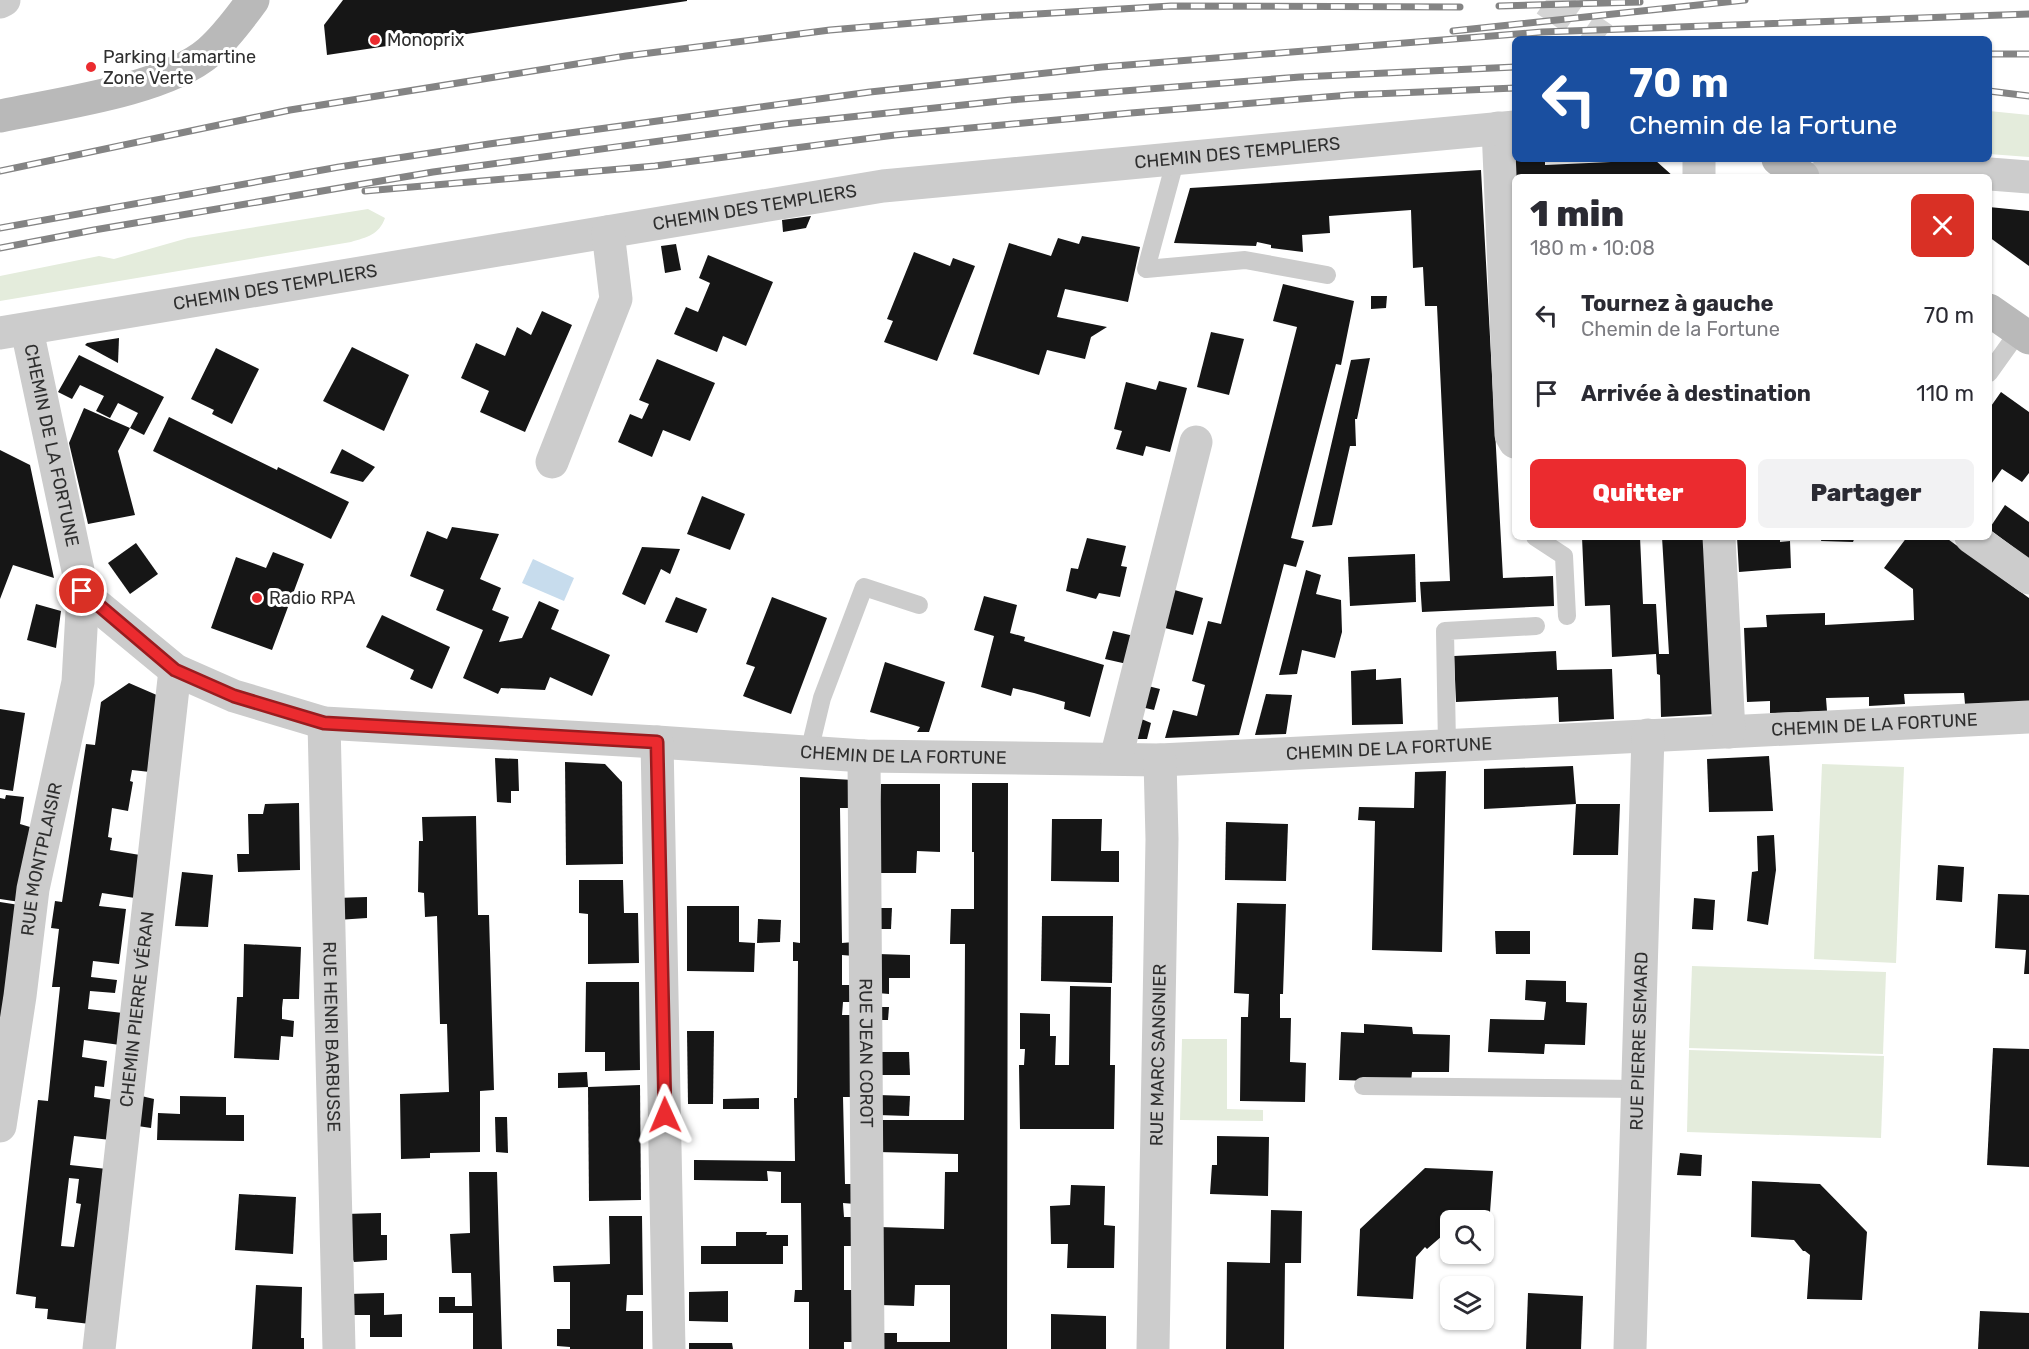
<!DOCTYPE html>
<html lang="fr">
<meta charset="utf-8">
<style>
body{margin:0;font-family:Rubik,sans-serif;background:#f2f2f3;color:#2b2b33;height:100vh;display:flex;flex-direction:column;font-size:22px;white-space:nowrap}
*{box-sizing:border-box;margin:0}
p{font-size:20px;color:#7c7c81}
.icon{flex:none;width:33px;height:33px;fill:none;stroke:currentColor;stroke-width:2;stroke-linecap:round;stroke-linejoin:round}
.map{position:relative;flex:1;overflow:hidden}
.side{position:absolute;left:1512px;top:174px;width:480px;height:366px;display:flex;flex-direction:column;background:#fff;border-radius:9px;box-shadow:0 2px 4px #0004}
.side>*{flex:none}
.top-card{position:absolute;left:1512px;top:36px;width:480px;height:126px;border-radius:9px;box-shadow:0 2px 4px #0004;background:#1a4fa0;color:#fff;overflow:hidden}
.controls{position:absolute;left:1440px;top:1210px;display:grid;gap:12px}
.controls a{display:grid;place-items:center;width:54px;height:54px;border-radius:9px;background:#fff;box-shadow:0 2px 4px #0004;font-size:30px}
.pin{position:absolute;display:grid;place-items:center;width:51px;height:51px;color:#fff;margin:-26px;border:3px solid #fff;border-radius:50%;box-shadow:0 2px 6px #0007}
.me{position:absolute;width:66px;margin:-33px;rotate:359deg;stroke-linejoin:round;filter:drop-shadow(0 0 4px #0008)}
.turn{display:flex;align-items:center;gap:21px;height:126px;padding:0 18px;font-size:27px}
.turn .icon{width:78px;height:78px;stroke-width:2.5}
.turn b{display:block;font-size:42px;line-height:51px}
.round{display:grid;place-items:center;flex:none;width:63px;height:63px;border-radius:9px;background:#f2f2f3}
.overview{display:flex;align-items:center;justify-content:space-between;height:102px;padding:0 18px}
h1{font-size:36px;font-weight:800;line-height:45px}
.action{display:flex;gap:12px;margin-top:auto;padding:12px 18px}
.action a{flex:1;height:69px;border-radius:9px;background:#eb2b2f;color:#fff;font-size:24px;font-weight:800;line-height:69px;text-align:center}
.action a+a{background:#f2f2f3;color:#2b2b33}
ul{padding:0;list-style:none}
li{display:flex;align-items:center;gap:18px;height:78px;padding:0 18px}
li div{flex:1}
li b{display:block;font-size:22px}
li em{font-style:normal}
.map>svg:first-child{display:block}
</style>
<div class="map">
<svg width="2029" height="1349" viewBox="0 0 2029 1349">
<rect width="100%" height="100%" fill="#fff"/>
<g fill="#e4ecdc">
<path d="M1989,111L2029,115V157L1989,154Z"/>
<path d="M368,209L385,218C379,235 367,237 351,242L0,301V276L99,256L114,259L188,238Z"/>
<path d="M1822,764L1904,767L1896,963L1814,959Z"/>
<path d="M1692,966L1886,972L1883,1054L1689,1048Z"/>
<path d="M1182,1039H1227V1109L1263,1110V1121L1180,1120Z"/>
<path d="M1689,1050L1884,1056L1881,1138L1687,1132Z"/>
</g>
<path fill="#c7dced" d="M533,559L574,578L564,601L522,583Z"/>
<g fill="#161616" fill-rule="evenodd">
<path d="M343,0H687V1L327,55L324,25Z"/>
<path d="M1514,159H1545V165L1655,160L1674,177H1515Z"/>
<path d="M1481,170L1503,578L1553,576L1554,606L1422,612L1420,582L1450,581L1437,306H1425L1423,267L1413,268L1411,210L1329,216L1330,233L1302,235L1303,252L1271,248V245L1257,242L1256,246L1174,243L1190,188Z"/>
<path d="M1989,207L2029,211V266L1989,237Z"/>
<path d="M811,216L806,228L783,232L782,220Z"/>
<path d="M1082,236L1140,247L1128,302L1065,289L1057,317L1107,327L1091,337L1085,359L1047,350L1039,375L973,354L1009,243L1051,256L1058,238L1079,244Z"/>
<path d="M676,244L681,270L665,273L661,246Z"/>
<path d="M914,252L950,266L953,258L975,266L937,361L884,342L893,321L887,319Z"/>
<path d="M708,255L773,282L746,346L723,336L717,352L674,334L686,307L698,312L710,283L699,278Z"/>
<path d="M1283,284L1354,301L1341,365L1336,364L1291,538L1304,541L1296,567L1284,564L1239,735L1165,738L1173,710L1197,716L1205,685L1192,681L1208,621L1221,624L1253,500L1297,327L1273,321Z"/>
<path d="M1371,296H1387L1386,308L1371,309Z"/>
<path d="M542,311L572,325L525,432L480,412L489,391L461,378L476,343L505,356L517,327L531,335Z"/>
<path d="M1211,332L1244,339L1229,395L1197,387Z"/>
<path d="M119,338L118,363L85,345L87,343Z"/>
<path d="M352,347L409,375L384,431L323,401Z"/>
<path d="M216,348L259,369L232,424L212,414L214,410L191,399Z"/>
<path d="M79,355L164,397L144,435L130,428L118,451L135,515L88,524L69,443L84,408L130,428L138,413L118,403L110,418L96,411L104,396L80,385L72,399L58,392Z"/>
<path d="M1370,358L1357,419H1355L1356,446H1350L1332,525L1312,527L1351,360Z"/>
<path d="M657,359L715,383L690,441L663,430L652,457L618,442L630,414L642,419L649,404L639,400Z"/>
<path d="M1159,381L1187,388L1170,452L1146,446L1143,456L1116,449L1122,431L1114,429L1126,382L1156,390Z"/>
<path d="M2001,392L2029,412V473L2022,482L2002,469L1989,487V409Z"/>
<path d="M169,417L277,470L278,467L349,502L331,539L153,451Z"/>
<path d="M342,449L375,467L363,482L330,473Z"/>
<path d="M0,450L30,465L54,578L13,565L0,599Z"/>
<path d="M702,496L745,514L730,550L687,534Z"/>
<path d="M2005,505L2029,522V559L1989,529Z"/>
<path d="M452,527L499,534L480,579L501,588L492,610L509,617L499,642L522,638L539,601L559,610L551,629L610,655L592,696L550,677L545,690L501,688L498,694L463,678L483,630L436,610L444,590L410,576L427,531L447,539Z"/>
<path d="M1582,537H1640L1643,604H1656L1659,654H1669L1662,537H1705L1715,714L1661,717L1660,675L1657,674L1656,654L1612,657L1610,605L1585,606Z"/>
<path d="M1737,537H1780V542L1790,541L1791,568L1739,572Z"/>
<path d="M1822,537H1855L1853,542L1821,541Z"/>
<path d="M1907,537H1945L2029,598V703L1965,704L1964,693L1904,694L1905,704L1869,706V697L1826,698L1827,711L1770,713V701L1747,702L1744,628L1767,627L1766,615L1825,613V625L1914,620L1913,589L1884,568Z"/>
<path d="M1087,538L1126,546L1121,566L1127,567L1120,597L1099,593L1096,599L1066,591L1071,568L1078,569Z"/>
<path d="M136,543L158,574L130,594L108,563Z"/>
<path d="M642,547L680,549L670,574L661,569L645,605L622,594Z"/>
<path d="M273,552L304,564L272,650L211,628L236,557L266,568Z"/>
<path d="M1415,554L1416,602L1350,606L1348,557Z"/>
<path d="M1306,570L1321,575L1316,594L1341,600L1342,632L1335,658L1302,650L1297,674L1279,675Z"/>
<path d="M1171,589L1203,598L1193,635L1161,627Z"/>
<path d="M984,596L1017,605L1010,633L1025,637L1024,641L1104,665L1090,717L1064,709L1065,702L1034,693L1013,688L1011,696L981,687L994,636L974,630Z"/>
<path d="M676,597L707,609L697,633L665,622Z"/>
<path d="M772,597L827,618L791,714L743,696L755,667L746,664Z"/>
<path d="M36,604L61,611L56,648L27,640Z"/>
<path d="M382,615L450,647L432,689L410,679L414,670L366,647Z"/>
<path d="M1113,631L1134,636L1127,664L1105,659Z"/>
<path d="M1556,651L1557,670L1612,669L1614,719L1559,722L1558,697L1456,702L1454,656Z"/>
<path d="M885,662L945,682L929,732H917L920,727L870,712Z"/>
<path d="M1376,669V680L1401,678L1403,724L1352,725L1351,671Z"/>
<path d="M129,683L159,696L150,772L132,770L130,781L133,782L128,811L112,808L108,837L112,838L110,850L140,855L135,898L102,893L99,906L126,909L119,964L93,961L91,977L117,980L115,993L90,991L88,1009L123,1013L120,1045L84,1040L82,1057L107,1061L104,1087L95,1086L94,1097L114,1100L111,1140L74,1136L70,1165L107,1169L90,1324L47,1319L48,1309L35,1308L36,1297L16,1294L38,1100L48,1101L60,987H52L59,929L51,928L55,901L62,902L86,744L95,745L101,702ZM69,1178L79,1179L76,1203L81,1204L74,1247L61,1246Z"/>
<path d="M1148,686L1160,689L1154,710L1141,707Z"/>
<path d="M1266,694L1292,695L1286,734L1255,735Z"/>
<path d="M0,709L25,713L13,791L0,789Z"/>
<path d="M1139,718L1151,723L1147,739H1132Z"/>
<path d="M1769,756L1773,811L1709,812L1707,759Z"/>
<path d="M495,758L518,759L519,791H511V803L497,802Z"/>
<path d="M565,762L605,764L622,782L623,864L566,865Z"/>
<path d="M1573,766L1576,804H1620L1618,855H1573L1576,804L1484,809V769Z"/>
<path d="M1446,771L1442,952L1372,950L1375,821L1358,820L1359,807L1414,808L1415,772Z"/>
<path d="M800,777L853,780V808H840L842,943L854,942V956L842,955V985H854V1002H843L842,1015H854V1097H843L845,1184H855V1204L843,1203L844,1217H856V1246H844V1290H856L857,1342H844V1349H809V1302H794L795,1290H802L801,1203H781V1172L767,1171L768,1181L694,1180V1160L795,1161L794,1098H797L798,961H793V942L800,943Z"/>
<path d="M972,783H1008L1007,1349H880V1333H897V1342H950V1285H915L914,1306L880,1305L879,1227L944,1229L945,1172H958V1154L878,1152L879,1120H964L965,944H950L951,909H974V852H972Z"/>
<path d="M881,784H940V852L917,851L916,873H876Z"/>
<path d="M6,795L24,797L20,824L30,827L20,902L0,899V798L5,799Z"/>
<path d="M299,803L300,870L238,872L237,854H249L248,814H263L265,804Z"/>
<path d="M476,816L478,915H489L494,1090L480,1091V1152L430,1153V1158L401,1159L400,1094L449,1092L447,1024H440L437,916L425,917L424,893L418,892L419,841H423L422,817Z"/>
<path d="M1052,819H1102L1101,851H1119V882L1051,881Z"/>
<path d="M1226,822L1288,824L1286,881L1225,880Z"/>
<path d="M1774,835L1776,870L1768,925L1747,921L1752,872L1758,871L1757,836Z"/>
<path d="M1938,865L1964,867L1962,902L1936,900Z"/>
<path d="M182,872L213,875L208,927L175,926Z"/>
<path d="M579,880H623L624,913H638L639,963L588,964V914L579,913Z"/>
<path d="M1998,894L2029,895V974H2024L2026,950L1995,948Z"/>
<path d="M367,897V918L337,920L336,898Z"/>
<path d="M1694,898L1715,900L1713,930L1692,929Z"/>
<path d="M0,902L19,905L0,1025Z"/>
<path d="M1237,903L1286,904L1283,994H1280V1018H1291L1290,1062L1306,1063L1305,1102L1240,1101L1241,1017H1248L1249,994L1234,993Z"/>
<path d="M687,906H739V942L755,943L754,972L687,971Z"/>
<path d="M877,908H892L891,929H877Z"/>
<path d="M1042,916H1113L1112,983L1041,981Z"/>
<path d="M758,919L781,920L780,942L757,943Z"/>
<path d="M1495,931H1530V954H1496Z"/>
<path d="M244,944L301,947L299,999H283L282,1008V1019L294,1021L293,1037L281,1036L279,1060L234,1058L237,997H243Z"/>
<path d="M878,954L910,955V978H889V994L878,993Z"/>
<path d="M1526,980L1566,981V1002L1587,1003L1585,1045L1545,1044L1544,1054L1488,1052L1490,1019L1544,1020L1546,1002L1525,1000Z"/>
<path d="M586,982H639L640,1070L605,1071V1052H585Z"/>
<path d="M1070,986L1111,987L1110,1065H1115L1114,1129H1020L1019,1065H1024L1025,1049H1020V1013L1050,1014V1036H1056L1055,1065H1069Z"/>
<path d="M878,1007H889L888,1020H878Z"/>
<path d="M1364,1024L1412,1027L1413,1034L1450,1035L1449,1072H1412L1411,1082L1339,1080L1341,1032L1364,1033Z"/>
<path d="M687,1031H714L713,1104H688Z"/>
<path d="M1993,1048L2029,1049V1167L1987,1165Z"/>
<path d="M878,1052H909L910,1075H878Z"/>
<path d="M587,1072L588,1087L558,1088V1073Z"/>
<path d="M640,1085L641,1200L589,1201L588,1087Z"/>
<path d="M133,1094L154,1099L151,1128L131,1125Z"/>
<path d="M878,1095L910,1096L909,1116L878,1115Z"/>
<path d="M180,1096L226,1097V1115H244V1141L157,1140L158,1113L180,1114Z"/>
<path d="M759,1098V1109H723V1099Z"/>
<path d="M495,1117H507L508,1153L496,1152Z"/>
<path d="M1217,1136L1269,1137L1268,1196L1210,1194L1212,1165H1217Z"/>
<path d="M1680,1153L1702,1155L1701,1176L1677,1175Z"/>
<path d="M1425,1168L1493,1171L1489,1226H1484V1221H1450V1225H1447L1440,1233L1442,1236L1427,1249L1425,1247L1416,1257L1413,1299L1357,1296L1360,1229Z"/>
<path d="M469,1172H497L502,1349H473V1313H439V1297H455V1306H472L471,1273H452L450,1234L470,1233Z"/>
<path d="M1752,1181L1820,1184L1867,1232L1862,1300L1807,1299L1810,1255L1805,1251H1803L1794,1240L1751,1237Z"/>
<path d="M1071,1185L1105,1186L1104,1225L1115,1226L1114,1268H1067L1068,1244H1051L1050,1206L1070,1205Z"/>
<path d="M239,1194L296,1197L293,1254L235,1250Z"/>
<path d="M1271,1210L1302,1211L1301,1263H1285L1284,1349H1226L1227,1262L1270,1263Z"/>
<path d="M381,1213V1235H387V1260L354,1262L346,1244L345,1214Z"/>
<path d="M609,1216H642L643,1295H627L626,1311H643V1349H570V1347L557,1346V1329H570V1282H554L553,1266L610,1264Z"/>
<path d="M736,1232H767L766,1235H788V1246H783V1264H701V1246H736Z"/>
<path d="M256,1285L302,1287L301,1338H304V1349H252Z"/>
<path d="M728,1291V1322L689,1321V1292Z"/>
<path d="M384,1293V1315L402,1314V1337H370V1315H348V1294Z"/>
<path d="M1528,1293L1583,1296L1581,1349H1526Z"/>
<path d="M1980,1311L2029,1313V1349H1978Z"/>
<path d="M1051,1314L1106,1316V1349H1051Z"/>
<path d="M689,1343H732L733,1349H689Z"/>
</g>
<g fill="none" stroke-linecap="round" stroke-linejoin="round">
<path stroke="#d5d5d5" stroke-width="33" stroke-dasharray="33 16" stroke-linecap="butt" d="M1546,0L1603,39"/>
<g stroke="#ccc" stroke-width="18">
<path d="M1176,158L1146,269L1245,260L1327,275"/>
<path d="M1989,373L2019,331"/>
<path d="M1535,537L1564,556L1567,616"/>
<path d="M1447,746L1445,631L1536,626"/>
<path d="M809,752L822,698L864,587L919,605"/>
<path d="M1363,1086L1638,1089"/>
</g>
<g stroke="#ccc" stroke-width="33">
<path d="M0,2L4,0"/>
<path d="M1498,128L1511,435L1515,442"/>
<path d="M1699,159V177"/>
<path d="M1821,177L1854,167L1875,165L2029,177"/>
<path id="s1" d="M27,330L83,594L175,670L234,696L324,723L657,742L864,756L1160,760L2029,717"/>
<path id="s2" d="M0,333L883,186L1515,127"/>
<path d="M552,462L616,299L608,232"/>
<path d="M1719,537L1729,732"/>
<path d="M1971,537L2029,578"/>
<path id="s3" d="M324,723L339,1349"/>
<path d="M657,742L669,1349"/>
<path id="s4" d="M864,756L868,1349"/>
<path d="M1116,758L1196,442"/>
<path id="s5" d="M0,1126L20,996L33,889L78,682L83,594"/>
<path id="s6" d="M99,1349L175,670"/>
<path id="s7" d="M1153,1349L1162,839L1160,760"/>
<path id="s8" d="M1630,1349L1648,735"/>
</g>
<g stroke="#b9b9b9" stroke-width="33">
<path d="M0,116C57,104 165,90 209,52C226,37 240,18 253,0"/>
<path d="M1778,159L1803,177"/>
<path d="M1989,310L2029,338"/>
</g>
<defs>
<g id="rail">
<path d="M1499,6L1640,2"/>
<path d="M1453,31L1745,0"/>
<path d="M1989,54H2029"/>
<path d="M1989,91L2029,96"/>
<path d="M0,171L290,110L626,56L830,30L985,17L1171,6L1460,7"/>
<path d="M365,191L655,166L895,135L1131,113L1350,95L1515,88"/>
<path d="M0,228L339,167L489,144L870,92L1102,67L1542,32L2029,14"/>
<path d="M0,248L94,230L433,172L784,124L1010,100L1300,77L1515,67"/>
</g>
</defs>
<use href="#rail" stroke="#848484" stroke-width="7"/>
<use href="#rail" stroke="#fff" stroke-width="4.5" stroke-dasharray="14" stroke-linecap="butt"/>
</g>
<g fill="none" stroke-linecap="round" stroke-linejoin="round">
<defs>
<path id="route" d="M82,591L175,670L234,696L324,723L657,742L665,1115"/>
</defs>
<use href="#route" stroke="#991c1f" stroke-width="15"/>
<use href="#route" stroke="#eb2b2f" stroke-width="10"/>
</g>
<g fill="#eb2b2f" stroke="#fff" stroke-width="2">
<circle cx="375" cy="40" r="6"/>
<circle cx="91" cy="67" r="6"/>
<circle cx="257" cy="598" r="6"/>
</g>
<g text-anchor="middle" stroke-width="6" stroke-linejoin="round" paint-order="stroke">
<g font-size="18" fill="#2f2f2f" stroke="#fff" text-anchor="start">
<text x="387" y="46">Monoprix</text>
<text x="103" y="63">Parking Lamartine<tspan x="103" dy="21">Zone Verte</tspan></text>
<text x="269" y="604">Radio RPA</text>
</g>
<g font-size="18" fill="#2f2f2f" stroke="#fff">
<text dy="6" stroke="none"><textPath href="#s2" startOffset="1251">CHEMIN DES TEMPLIERS</textPath></text>
<text dy="6" stroke="none"><textPath href="#s2" startOffset="765">CHEMIN DES TEMPLIERS</textPath></text>
<text dy="6" stroke="none"><textPath href="#s2" startOffset="279">CHEMIN DES TEMPLIERS</textPath></text>
<text dy="6" stroke="none"><textPath href="#s1" startOffset="118">CHEMIN DE LA FORTUNE</textPath></text>
<text dy="6" stroke="none"><textPath href="#s1" startOffset="2100">CHEMIN DE LA FORTUNE</textPath></text>
<text dy="6" stroke="none"><textPath href="#s1" startOffset="1614">CHEMIN DE LA FORTUNE</textPath></text>
<text dy="6" stroke="none"><textPath href="#s1" startOffset="1128">CHEMIN DE LA FORTUNE</textPath></text>
<text dy="6" stroke="none"><textPath href="#s5" startOffset="270">RUE MONTPLAISIR</textPath></text>
<text dy="6" stroke="none"><textPath href="#s6" startOffset="342">CHEMIN PIERRE VÉRAN</textPath></text>
<text dy="6" stroke="none"><textPath href="#s3" startOffset="314">RUE HENRI BARBUSSE</textPath></text>
<text dy="6" stroke="none"><textPath href="#s8" startOffset="308">RUE PIERRE SEMARD</textPath></text>
<text dy="6" stroke="none"><textPath href="#s4" startOffset="297">RUE JEAN COROT</textPath></text>
<text dy="6" stroke="none"><textPath href="#s7" startOffset="294">RUE MARC SANGNIER</textPath></text>
</g>
</g>
</svg>
<div class="controls">
<a><svg class="icon" aria-label="search" viewBox="0 0 24 24"><circle cx="10" cy="10" r="6"/><path d="M15 15l6 6"/></svg></a>
<a><svg class="icon" aria-label="layers" viewBox="0 0 24 24"><path d="M12 4l9 5-9 5-9-5zM3 14l9 5 9-5"/></svg></a>
</div>
<div class="pin" style="left:82px;top:591px;background:#d93025"><svg class="icon" aria-label="arrive" viewBox="0 0 24 24"><path d="M6 21V4h12l-3 4 3 4H6"/></svg></div>
<svg class="me" style="left:665px;top:1115px" viewBox="-20 -20 40 40"><path d="M0-17L14 15 0 8-14 15z" fill="#eb2b2f" stroke="#fff" stroke-width="4"/></svg>
<div class="top-card">
<div class="turn"><svg class="icon" aria-label="left" viewBox="0 0 24 24"><path d="M17 20v-9H6M10 6l-5 5 5 5"/></svg><div><b>70 m</b>Chemin de la Fortune</div></div>
</div>
<section class="side">
<div class="overview"><div><h1>1 min</h1><p>180 m · 10:08</p></div><a class="round" style="background:#d93025;color:#fff"><svg class="icon" aria-label="close" viewBox="0 0 24 24"><path d="M6 6l12 12M18 6L6 18"/></svg></a></div>
<ul>
<li><svg class="icon" aria-label="left" viewBox="0 0 24 24"><path d="M17 20v-9H6M10 6l-5 5 5 5"/></svg><div><b>Tournez à gauche</b><p>Chemin de la Fortune</p></div><em>70 m</em></li>
<li><svg class="icon" aria-label="arrive" viewBox="0 0 24 24"><path d="M6 21V4h12l-3 4 3 4H6"/></svg><div><b>Arrivée à destination</b></div><em>110 m</em></li>
</ul>
<div class="action"><a>Quitter</a><a>Partager</a></div>
</section>
</div>
